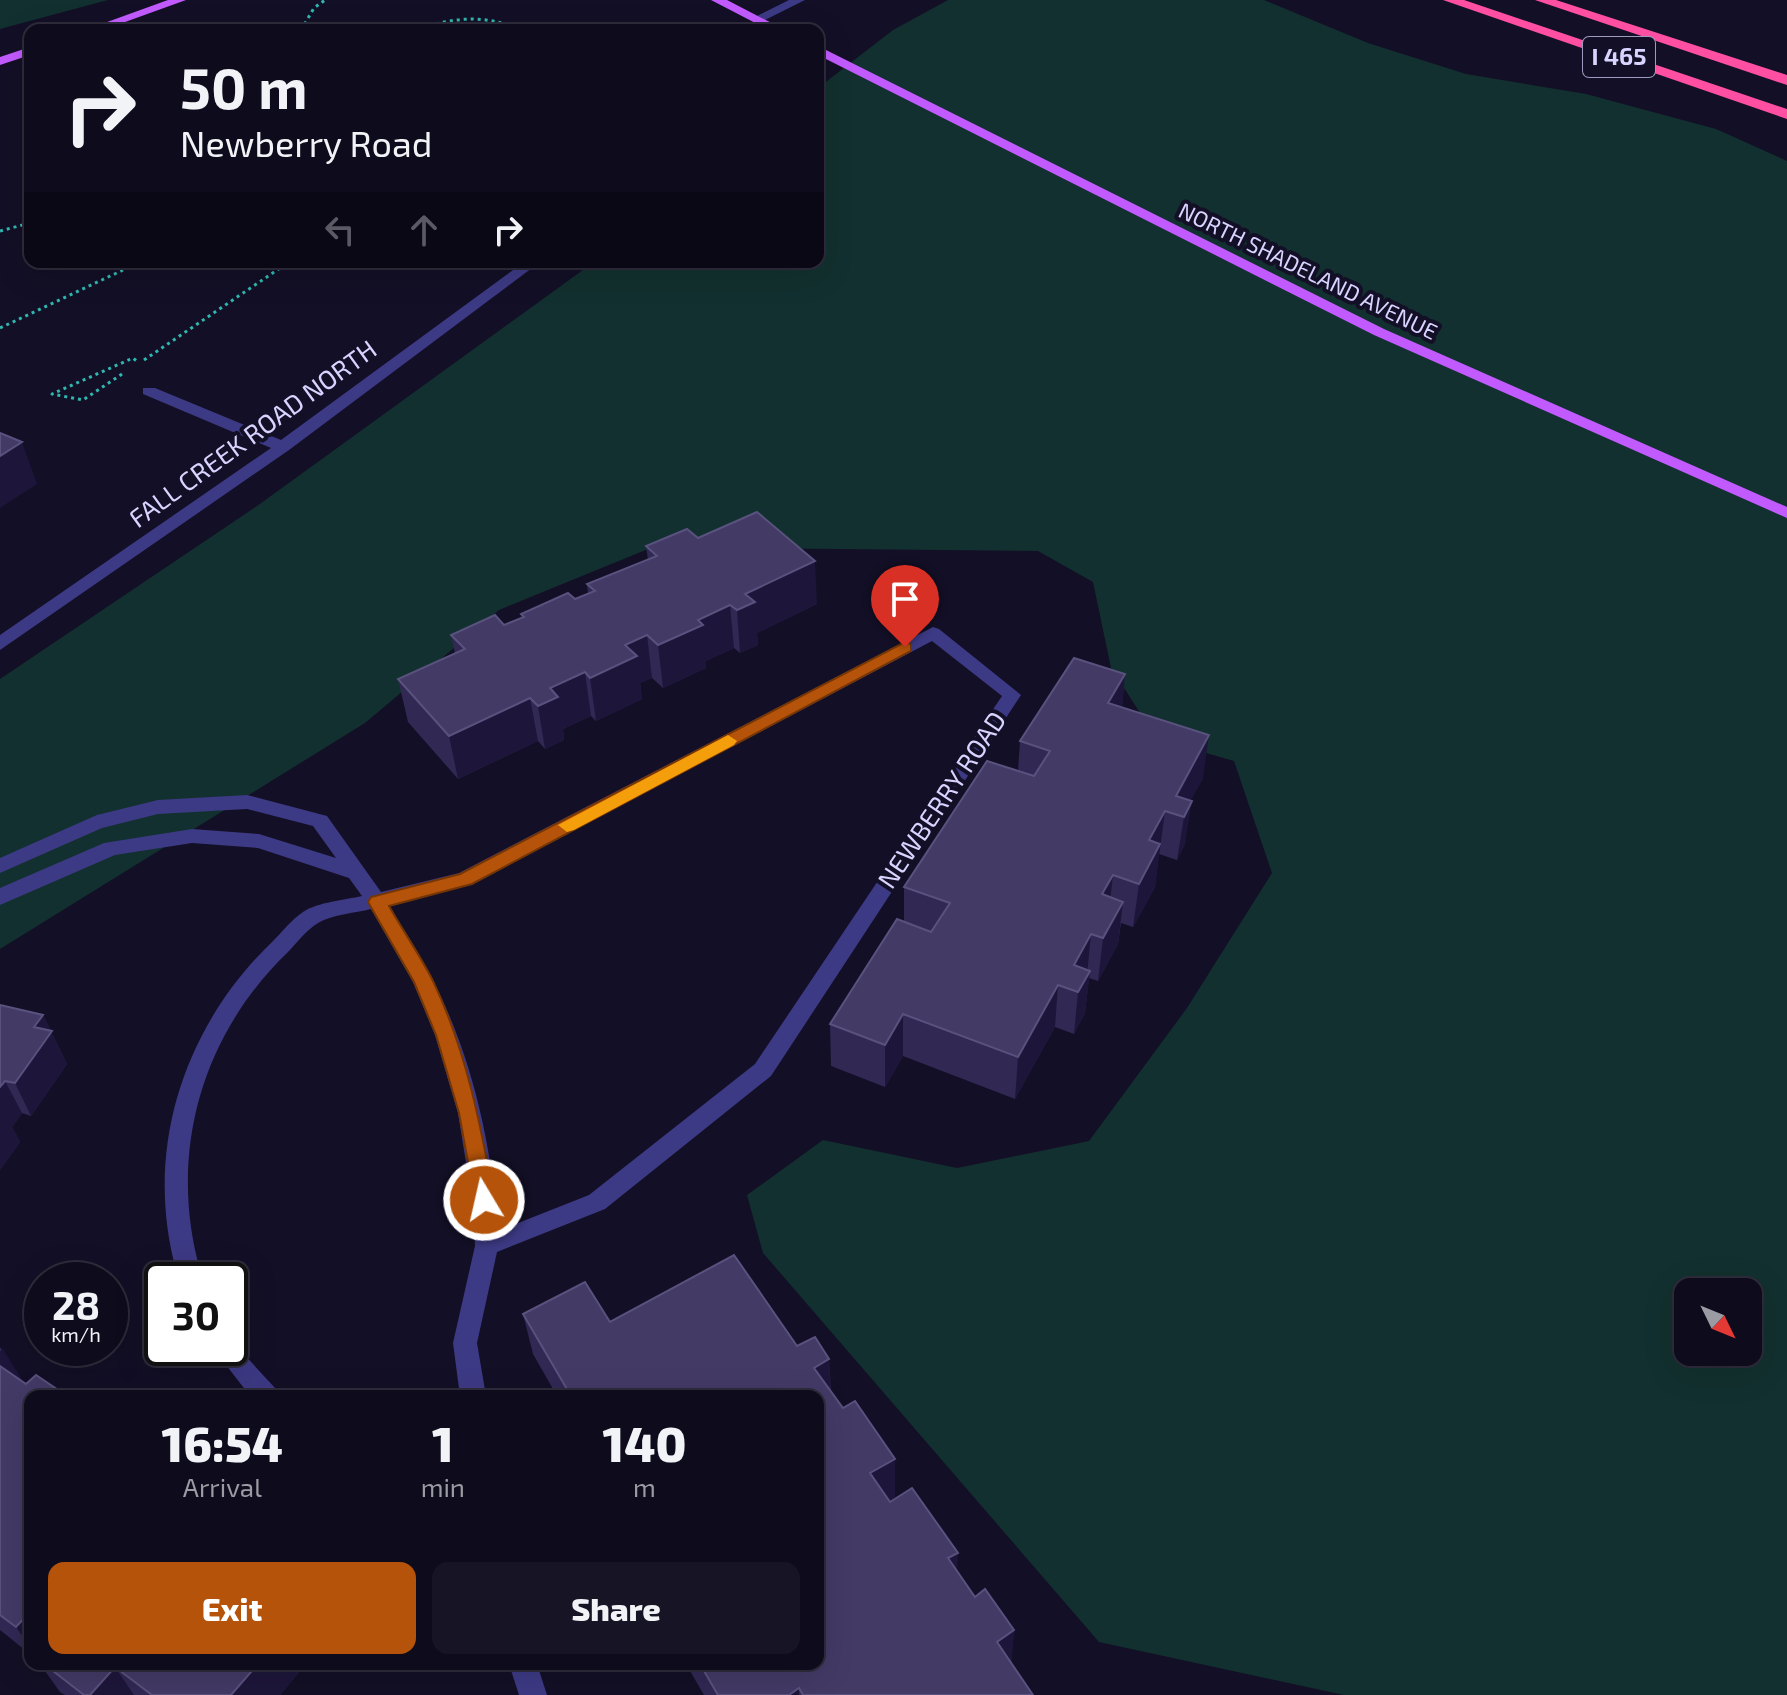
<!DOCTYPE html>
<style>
body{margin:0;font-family:"Exo 2",sans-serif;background:#171425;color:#f1f3f6;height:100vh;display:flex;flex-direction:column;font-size:30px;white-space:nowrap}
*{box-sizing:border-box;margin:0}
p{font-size:26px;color:#9b9ba3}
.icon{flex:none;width:44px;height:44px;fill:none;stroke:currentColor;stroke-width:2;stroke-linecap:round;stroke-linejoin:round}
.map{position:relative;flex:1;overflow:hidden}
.details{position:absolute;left:24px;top:1390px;width:800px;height:280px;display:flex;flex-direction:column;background:#0e0b1c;border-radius:16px;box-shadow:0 8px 32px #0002,0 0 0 2px #2e2b3b}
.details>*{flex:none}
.hud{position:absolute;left:24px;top:24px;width:800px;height:244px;border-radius:16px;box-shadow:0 8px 32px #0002,0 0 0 2px #2e2b3b;background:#0e0b1c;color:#f1f3f6;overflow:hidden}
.needle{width:52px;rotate:133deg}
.controls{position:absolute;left:1674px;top:1278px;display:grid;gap:16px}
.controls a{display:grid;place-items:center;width:88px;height:88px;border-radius:16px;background:#0e0b1c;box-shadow:0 8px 32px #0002,0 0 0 2px #2e2b3b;font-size:40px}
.speed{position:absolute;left:24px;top:1262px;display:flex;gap:16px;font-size:40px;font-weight:700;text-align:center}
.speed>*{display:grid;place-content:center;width:104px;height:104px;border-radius:50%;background:#0e0b1c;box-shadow:0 8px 32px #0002,0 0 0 2px #2e2b3b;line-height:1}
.speed small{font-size:20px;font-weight:400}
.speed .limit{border:4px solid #111;border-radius:12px;background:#fff;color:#111}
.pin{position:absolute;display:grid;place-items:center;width:68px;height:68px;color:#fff;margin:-82px -34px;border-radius:50% 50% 50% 0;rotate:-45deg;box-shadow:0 0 8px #0007}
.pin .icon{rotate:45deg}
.me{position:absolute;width:88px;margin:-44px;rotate:351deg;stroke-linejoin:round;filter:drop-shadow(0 0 6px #0008)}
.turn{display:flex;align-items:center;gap:28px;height:168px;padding:0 24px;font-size:36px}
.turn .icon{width:104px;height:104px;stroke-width:2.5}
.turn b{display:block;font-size:56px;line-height:68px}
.lanes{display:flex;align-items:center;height:76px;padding:0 24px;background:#0003;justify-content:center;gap:40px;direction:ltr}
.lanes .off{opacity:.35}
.eta{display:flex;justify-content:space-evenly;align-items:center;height:136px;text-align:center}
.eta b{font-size:48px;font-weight:800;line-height:56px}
.primary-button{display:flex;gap:16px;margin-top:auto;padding:16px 24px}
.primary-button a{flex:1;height:92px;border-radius:16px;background:#b45309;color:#fff;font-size:32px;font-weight:800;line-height:92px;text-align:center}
.primary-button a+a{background:#171425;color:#f1f3f6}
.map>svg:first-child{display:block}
</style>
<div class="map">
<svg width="1787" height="1695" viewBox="0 0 1787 1695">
<rect width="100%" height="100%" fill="#130f26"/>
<g fill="#12302f" fill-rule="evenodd">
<path d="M0,0H108L0,29Z"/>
<path d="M948,0H1264L1368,43L1466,74L1586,94L1716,129L1787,161V1695H1344L1099,1642L763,1253L747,1195L823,1140L957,1168L1089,1141L1187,1008L1272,873L1234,761L1157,739L1111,668L1093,582L1038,551L653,547L499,610L365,723L0,949V679L257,506L594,262H818V88L893,30ZM1688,1292H1748V1352H1688Z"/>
</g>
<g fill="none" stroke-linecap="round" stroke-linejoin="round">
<g stroke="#2fb8b0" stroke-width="3" stroke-dasharray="3 4" stroke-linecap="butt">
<path d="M301,30L314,8L325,0"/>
<path d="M362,30H370"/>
<path d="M416,30C453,17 485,14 521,30"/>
<path d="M0,231L30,223"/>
<path d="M0,328L140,262"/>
<path d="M144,360L289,262"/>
<path d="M122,374L83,400L52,394L133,358L139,363"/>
</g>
<g fill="#3d3a85" fill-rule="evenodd">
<path d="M789,0H805L761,22L751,19Z"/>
<path d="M524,262H540L289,450L0,650V635L271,448L143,394V388H155L281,440Z"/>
<path d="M933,627L939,629L1021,695L771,1076L605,1209L497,1252L477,1343L486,1396H460L453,1343L475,1246L472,1200L458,1113L435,1035L413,982L371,909C355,913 331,915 318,923C306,930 296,944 287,953C198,1039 166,1162 203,1280H179C141,1157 181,1029 273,941C282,932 292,919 303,912C318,902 345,900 362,896L349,878L258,848L192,843L115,855L0,905V888L104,843L192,829L259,834L336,858L313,826L247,809L158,814L102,828L0,873V858L97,815L158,800L247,795L327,816L381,892L459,873ZM932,641L1002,696L755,1064L589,1195L498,1231C492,1146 472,1055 432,979C419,953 403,929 389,905L472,884Z"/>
<path d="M230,1339L275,1388L279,1396H250L213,1348H230Z"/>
<path d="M509,1664H537L547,1695H519Z"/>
</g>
<g fill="#c25bff" fill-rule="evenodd">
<path d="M168,0H186L103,30H85Z"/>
<path d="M711,0H727L785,30H769Z"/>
<path d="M818,46L1384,329L1787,507V518L1374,335L818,55Z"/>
<path d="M30,47V55L0,65V57Z"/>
</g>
<g fill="#ff4fa3" fill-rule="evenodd">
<path d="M1443,0H1464L1787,109V119Z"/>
<path d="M1535,0H1556L1787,75V85Z"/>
</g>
</g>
<g fill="#312854">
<path d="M698,538L817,604L757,633L758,645L740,653L734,648L706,661V668L663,688L652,678L640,683L642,699L596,721L591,716L563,729L564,740L545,749L538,741L458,779L408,722L398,679L455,654L451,635L504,625L522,618L521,614L575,599L588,594L587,584L648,560L646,546Z"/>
<path d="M1125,674L1122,707L1203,778L1190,801L1185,844L1177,860L1159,854L1155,887L1133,927L1121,923L1118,944L1098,981L1089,978L1085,1013L1074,1034L1055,1027L1015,1099L903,1056L885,1087L831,1066L830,1024L904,922V887L1018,771L1020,741Z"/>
<path d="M0,1005L43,1015L67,1064L31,1116L22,1113L12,1127L20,1142L0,1170Z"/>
<path d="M523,1314L610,1322L797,1346L829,1359L831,1391L895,1497L889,1501L957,1571L975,1597L1014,1630L1011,1663L1033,1695H704L686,1664H818V1396H557L533,1354Z"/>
<path d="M0,1347L30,1396V1654L0,1630Z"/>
<path d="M40,1664H306L280,1695H65L60,1692Z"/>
</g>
<g fill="#1d163a">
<path d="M22,442L37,484L0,508V456Z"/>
<path d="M815,561L817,604L757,633L758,645L740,653L737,610L745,594Z"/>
<path d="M730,605L734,648L706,661V668L663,688L658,645L698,620Z"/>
<path d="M647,635L652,678L640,683L642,699L596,721L590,678L625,645Z"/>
<path d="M585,672L591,716L563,729L564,740L545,749L538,706L550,688Z"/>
<path d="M1125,674L1121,717L1108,703Z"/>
<path d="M530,698L538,741L458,779L449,736Z"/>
<path d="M1209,735L1203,778L1182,816L1176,796Z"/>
<path d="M1192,801L1185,844L1177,860L1184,817Z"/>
<path d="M1165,811L1155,887L1133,927L1139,884L1149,840Z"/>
<path d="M1113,875L1108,918L1097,937L1102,894Z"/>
<path d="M1123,902L1118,944L1098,981L1103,938Z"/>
<path d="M1091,934L1087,975L1090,971L1085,1013L1074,1034L1078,992L1074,965Z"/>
<path d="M1058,985L1055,1027L1015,1099L1018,1057Z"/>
<path d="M903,1014V1056L885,1087V1045Z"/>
<path d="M43,1015L67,1064L31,1116L15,1083L34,1027Z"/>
<path d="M5,1081L22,1113L12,1127L20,1142L0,1170V1087Z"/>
<path d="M3,1349L27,1388L0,1373V1351Z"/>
<path d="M829,1359L831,1398L814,1368Z"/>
<path d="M895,1459V1497L871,1511L870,1473Z"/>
<path d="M958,1553L956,1589L948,1558Z"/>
<path d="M29,1613L30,1615V1647L16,1627Z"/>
<path d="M1014,1630L1011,1666L997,1642Z"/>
<path d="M258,1664H306L280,1695H231Z"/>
<path d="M115,1667L134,1695H90Z"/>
<path d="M799,1688V1695H789Z"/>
</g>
<g fill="#433a66" stroke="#5a527e" stroke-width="2">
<path d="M0,433L22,442L0,456Z"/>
<path d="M757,512L815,561L745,594L755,602L737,610L730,605L698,620L703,625L658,645L647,635L625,645L637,656L590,678L585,672L550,688L558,697L538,706L530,698L449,736L398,679L465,649L451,635L495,615L504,625L524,617L521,614L568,593L575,599L595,591L587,584L657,556L646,546L687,529L698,538Z"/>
<path d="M1074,658L1125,674L1108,703L1209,735L1176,796L1192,801L1184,817L1165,811L1149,840L1160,844L1139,884L1113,875L1102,894L1123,902L1103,938L1091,934L1074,965L1090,971L1078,992L1058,985L1018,1057L903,1014L885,1045L830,1024L897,919L931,932L950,903L904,887L987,761L1034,776L1050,751L1020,741Z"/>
<path d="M0,1005L43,1015L34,1027L52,1031L15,1083L5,1081L0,1087Z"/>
<path d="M734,1255L797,1346L815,1337L829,1359L814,1368L843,1408L855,1401L895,1459L870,1473L890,1502L912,1488L958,1553L948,1558L975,1597L985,1589L1014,1630L997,1642L1033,1695H803L799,1688L789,1695H718L700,1664H818V1396H571L523,1314L585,1282L610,1322Z"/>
<path d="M0,1366L26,1384L36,1375L67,1396H30V1614L29,1613L16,1627L0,1615Z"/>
<path d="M44,1664H258L231,1695H152L115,1667L90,1695H84Z"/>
</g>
<path fill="#b45309" stroke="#753606" stroke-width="2" d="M905,642L911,644V651L472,884L389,906C403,931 420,955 433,981C466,1050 481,1125 494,1200L491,1206H476L459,1113L436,1035L414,982L368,902L371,897L460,874Z"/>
<path fill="#f59e0b" d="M728,735L737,741L734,745L574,830L567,832L558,825Z"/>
<g text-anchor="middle" stroke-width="8" stroke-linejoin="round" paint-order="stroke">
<g font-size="22" fill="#d9d4ff" stroke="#130f26">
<text transform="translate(1308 271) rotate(26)" y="8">NORTH SHADELAND AVENUE</text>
</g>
<rect fill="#130f26" stroke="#9e99be" stroke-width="2" x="1583" y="37" width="72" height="40" rx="6"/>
<g font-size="24" font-weight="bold" fill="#d9d4ff">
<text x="1619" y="65">I 465</text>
</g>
<g font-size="26" fill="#d9d4ff" stroke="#130f26">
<text transform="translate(253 434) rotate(-36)" y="9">FALL CREEK ROAD NORTH</text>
<text transform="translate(942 800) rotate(-56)" y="9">NEWBERRY ROAD</text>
</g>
</g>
</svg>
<div class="controls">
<a><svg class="needle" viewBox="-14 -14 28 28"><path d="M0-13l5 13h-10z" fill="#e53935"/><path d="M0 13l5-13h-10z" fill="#9b9ba3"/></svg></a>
</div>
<div class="speed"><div>28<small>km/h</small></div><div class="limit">30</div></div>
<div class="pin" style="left:905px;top:647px;background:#d93025"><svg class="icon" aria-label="arrive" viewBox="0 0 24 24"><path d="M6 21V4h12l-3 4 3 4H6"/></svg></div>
<svg class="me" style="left:484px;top:1200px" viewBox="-20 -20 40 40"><circle r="17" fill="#b45309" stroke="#fff" stroke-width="3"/><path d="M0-11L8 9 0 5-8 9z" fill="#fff"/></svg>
<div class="hud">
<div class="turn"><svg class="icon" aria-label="right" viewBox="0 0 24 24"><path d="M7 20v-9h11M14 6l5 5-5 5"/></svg><div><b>50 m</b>Newberry Road</div></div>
<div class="lanes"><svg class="icon off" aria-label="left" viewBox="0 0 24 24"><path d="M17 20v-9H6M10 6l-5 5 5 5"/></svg><svg class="icon off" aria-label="ahead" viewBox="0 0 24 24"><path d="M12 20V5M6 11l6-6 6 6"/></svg><svg class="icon" aria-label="right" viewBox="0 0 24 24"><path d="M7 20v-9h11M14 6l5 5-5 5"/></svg></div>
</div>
<section class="details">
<div class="eta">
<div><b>16:54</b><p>Arrival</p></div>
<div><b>1</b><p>min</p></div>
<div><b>140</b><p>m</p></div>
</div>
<div class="primary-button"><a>Exit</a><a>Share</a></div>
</section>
</div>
